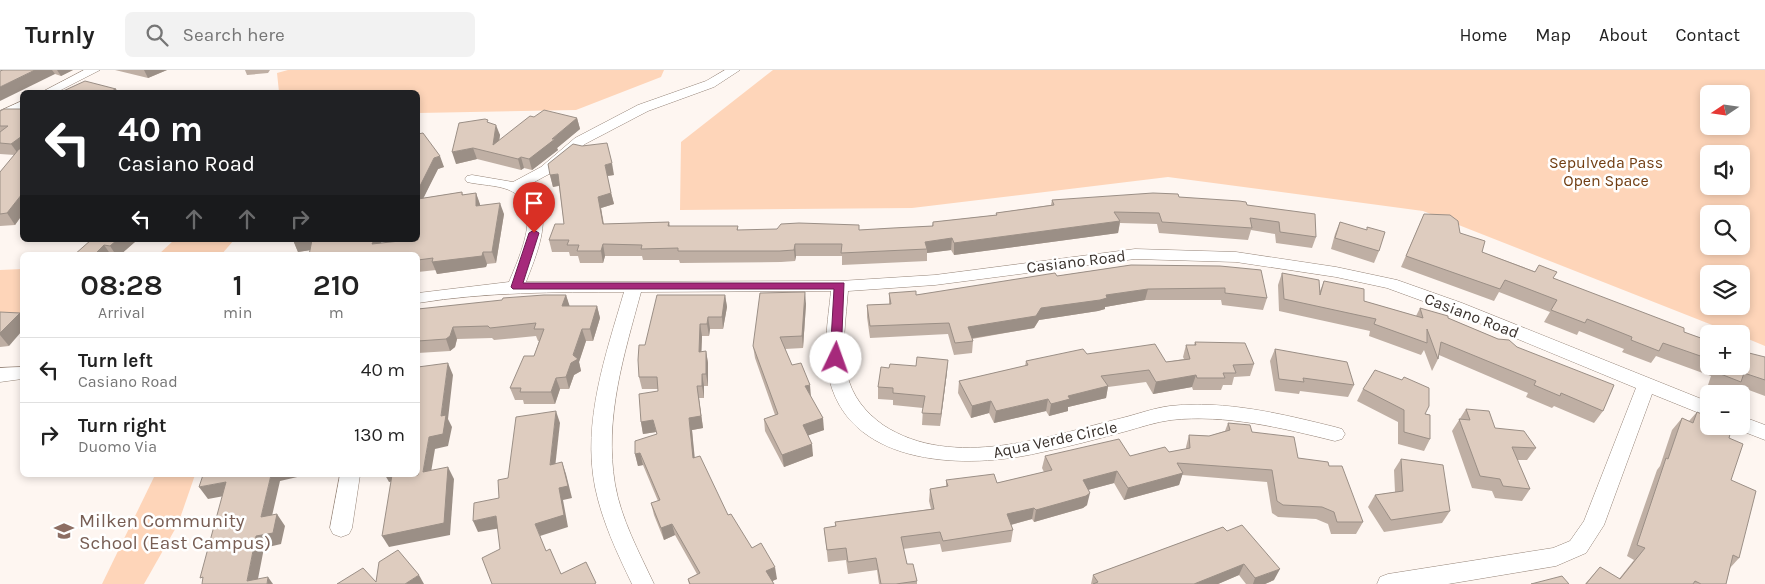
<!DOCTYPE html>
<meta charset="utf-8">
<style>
body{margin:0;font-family:Karla,sans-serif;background:#f2f2f2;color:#222;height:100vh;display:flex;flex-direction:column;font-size:19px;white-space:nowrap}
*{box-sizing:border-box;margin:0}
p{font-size:16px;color:#767676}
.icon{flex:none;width:28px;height:28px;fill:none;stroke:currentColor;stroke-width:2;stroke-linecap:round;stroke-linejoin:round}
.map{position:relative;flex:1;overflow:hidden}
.drawer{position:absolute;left:20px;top:182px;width:400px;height:225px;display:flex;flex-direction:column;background:#fff;border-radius:8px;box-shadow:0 2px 8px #0003}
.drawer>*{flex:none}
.guide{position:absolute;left:20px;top:20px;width:400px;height:152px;border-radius:8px;box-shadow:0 2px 8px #0003;background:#202124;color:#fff;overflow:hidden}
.needle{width:32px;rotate:257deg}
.tools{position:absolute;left:1700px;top:15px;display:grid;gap:10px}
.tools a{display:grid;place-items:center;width:50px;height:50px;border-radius:8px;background:#fff;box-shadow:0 2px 8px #0003;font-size:25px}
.pin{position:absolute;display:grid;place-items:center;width:42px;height:42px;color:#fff;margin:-51px -21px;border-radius:50% 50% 50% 0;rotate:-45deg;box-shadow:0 0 5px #0007}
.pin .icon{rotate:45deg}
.me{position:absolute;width:55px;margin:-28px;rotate:3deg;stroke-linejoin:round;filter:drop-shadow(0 0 4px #0008)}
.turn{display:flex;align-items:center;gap:18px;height:105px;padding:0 15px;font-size:22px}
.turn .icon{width:65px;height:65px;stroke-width:2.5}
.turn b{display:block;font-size:35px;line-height:42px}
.lanes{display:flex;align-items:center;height:48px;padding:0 15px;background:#0003;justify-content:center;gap:25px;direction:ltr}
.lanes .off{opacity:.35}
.eta{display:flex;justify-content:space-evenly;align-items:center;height:85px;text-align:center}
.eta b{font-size:30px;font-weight:600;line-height:35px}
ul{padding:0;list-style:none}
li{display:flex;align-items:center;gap:15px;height:65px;padding:0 15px;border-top:1px solid #e0e0e0}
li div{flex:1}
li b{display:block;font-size:19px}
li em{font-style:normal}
header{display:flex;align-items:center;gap:30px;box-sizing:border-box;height:70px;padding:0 25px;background:#fff;border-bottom:1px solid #e0e0e0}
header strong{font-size:24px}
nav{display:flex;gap:28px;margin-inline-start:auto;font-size:18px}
.search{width:350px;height:45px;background:#f2f2f2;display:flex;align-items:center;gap:12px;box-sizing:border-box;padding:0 18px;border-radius:8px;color:#767676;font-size:19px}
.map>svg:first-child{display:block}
</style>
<header>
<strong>Turnly</strong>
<div class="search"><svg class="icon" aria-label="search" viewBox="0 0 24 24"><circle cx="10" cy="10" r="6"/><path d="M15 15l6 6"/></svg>Search here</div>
<nav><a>Home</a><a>Map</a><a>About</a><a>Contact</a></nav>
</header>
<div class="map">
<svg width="1765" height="514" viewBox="0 0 1765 514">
<rect width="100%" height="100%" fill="#fef6f1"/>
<g fill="#fed5b9" fill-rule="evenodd">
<path d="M288,0H664L661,7L576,40L418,43V22H279L277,3Z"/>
<path d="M773,0H1765V276L1741,266V264H1735L1423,141L1168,107L912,138L680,140L681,72ZM1709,24H1741V56H1709ZM1709,84H1741V116H1709ZM1709,144H1741V176H1709ZM1709,204H1741V236H1709Z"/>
<path d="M174,170H234L221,185H158Z"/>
<path d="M22,199V246L0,243V200Z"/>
<path d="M155,405H195L178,454L144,514H102Z"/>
</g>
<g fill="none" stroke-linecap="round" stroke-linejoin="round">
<defs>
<g id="minor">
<path d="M84,0H100L57,22H42Z"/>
<path d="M725,0H740L714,17L648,41L585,74L551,103L525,117C559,136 536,185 526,212L840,211L935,205L1135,179L1236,182L1336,197L1397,210L1462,233L1709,332V347L1652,324L1604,455L1586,483L1556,496L1448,514H1377L1380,507L1388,504L1553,478L1570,471L1584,451L1636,318L1450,241L1387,218L1336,207L1236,192L1135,189L935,215L848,221C846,248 841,277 847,304C852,326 865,342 883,355C953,401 1049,366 1122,348C1138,344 1154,338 1170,336C1226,330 1282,344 1335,357L1342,359L1345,364L1342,369L1335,371C1282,358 1226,344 1171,350C1156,352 1141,357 1127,361C1097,369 1068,377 1038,383C969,399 853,398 830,312C822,282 828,251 831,221L641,222C624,285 604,348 615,414C621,449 639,482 654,514H632C617,483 602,451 595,417C582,351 606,284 624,222C555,222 486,222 418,233V223L509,212C519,187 545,135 509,120C497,115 480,115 467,112L465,109L467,106L472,105L513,112L541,97L575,68L638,35L706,11Z"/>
<path d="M22,31V40L0,50V41Z"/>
<path d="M22,297V309L0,312V298Z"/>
<path d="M1741,346L1765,355V370L1734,358L1733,356H1741Z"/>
<path d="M340,405H360L352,458L349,464L341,467L333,464L330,458Z"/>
</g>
</defs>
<use href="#minor" stroke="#958478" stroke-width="1"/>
<use href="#minor" fill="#fff" fill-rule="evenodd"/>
</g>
<g fill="#bfafa4">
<path d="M3,0H73L61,6L55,4Z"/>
<path d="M115,0H167L148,8Z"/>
<path d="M245,0H270L268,3L247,5Z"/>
<path d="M22,39V145L15,155L0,156V102L15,85L0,84V41Z"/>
<path d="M534,47L577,48L580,59L557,78L558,80L532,100L524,98L521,100L477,89L456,94L488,53L500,65L499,71Z"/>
<path d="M418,64L444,97L438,99L423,128L462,122L463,125L476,123L480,136L504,144L496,193L487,194L486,197L437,204L436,200L418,202V185L310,180L298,182L293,170L381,173L418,170Z"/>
<path d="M550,105H614L607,106L614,134L601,138L604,154L669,152L670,156H738V160H860L932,156L933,152L996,145V143L1051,135L1052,130L1179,127L1247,135L1316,167L1312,178L1276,173L1275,164L1251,160L1248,170L1159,163L1157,154L1120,153L1118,163L954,185L951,180L927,183V191L842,195V186H796L795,191L781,192L680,193L679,190H643L642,186H605L603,193H580L578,186H570L569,182H552L549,170L564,154L559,116L553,117Z"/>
<path d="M1424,144L1460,163L1482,182L1553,208L1684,262L1709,271V296H1741L1765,287V326L1738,316L1732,324H1730L1708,315L1711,306L1656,286L1651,293L1622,282L1624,279L1579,261L1577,265L1544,252L1550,242L1499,222L1494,231L1401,197Z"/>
<path d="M1340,152L1379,181L1374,193L1331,179L1335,164Z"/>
<path d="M100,171H136L120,185H74Z"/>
<path d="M1131,195L1267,228L1263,240L1222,235L1221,230H1145L1105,237V239L1098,241L1039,250L1034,258L972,269L973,271L972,283L954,285L948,264L870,268L867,247V235L889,234V223L916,225L1057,206Z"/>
<path d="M1282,203L1320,221L1324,211L1364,231L1416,246L1420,238L1448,248L1517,277L1603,341L1594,353L1554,336L1552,338L1526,327L1528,323L1439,285L1438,289L1432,301L1424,280L1421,285L1369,266L1370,261L1279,241L1278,215Z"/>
<path d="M566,225L569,236H597L600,248L593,271H586L579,292L581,301L574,305L569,319H560L555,334H524L523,330H515L510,318L534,286L539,271H538L536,266L494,270L492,268L457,269L455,277L450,281L418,283V239Z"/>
<path d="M725,225L727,237L723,259H710L709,266H702L701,282L706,281L708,293V316H704V328H699L703,358L692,360L694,388L728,445L752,478L777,509L772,511L774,514H689L688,509L697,504L675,465L664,470L654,445L651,433L658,431L643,395L638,396L635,384L657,364L656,362L643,364L641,352L658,321V319H642L639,307L645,275Z"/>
<path d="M806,234L803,278L785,279L792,295L811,327L824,360L808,365L813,386L784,397L765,361L764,349L775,345L755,288L753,276Z"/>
<path d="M0,242L9,276L0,277Z"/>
<path d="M1195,272L1254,294L1250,306L1234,307L1232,315H1223L1221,320H1193L1192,317L1153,324L1146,312L1108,317L1106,328L1068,337V341L1049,346L1046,341L994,353L989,343L971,348L958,323L959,311L1025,296L1026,291L1087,284L1166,292L1184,289L1183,287L1186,275H1194Z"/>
<path d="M1275,279L1354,315L1348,327L1300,321L1299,324L1275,321L1270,291Z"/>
<path d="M947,302L940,356L922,355L923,338L893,335V330L878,329V317Z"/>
<path d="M1363,319L1425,344L1430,369L1424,381L1398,374V352L1357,331Z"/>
<path d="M1466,339L1495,358L1536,378L1527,390H1517L1530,419L1522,431L1495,428L1492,421L1472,418L1452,361Z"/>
<path d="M1697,342L1729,368L1731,410L1739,488L1730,498L1726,514H1585L1600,497L1619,509L1634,490L1627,486L1657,400L1660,396L1672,360L1682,348L1689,351Z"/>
<path d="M1228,353L1252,362L1298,388L1329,396L1363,452L1356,464H1331L1328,454L1316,449L1278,447L1272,443L1267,412L1182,405L1179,415L1124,430L1114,413L1088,420L1087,435L1083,438L1034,452L1032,449L1011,455L1013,460L1011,472L942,482L940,474L903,479L907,494L917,511V514H879L877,500L848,504L846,490L828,492L824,458L835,456V452L931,439L929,431L930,419L946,416V410L997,413L1044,402L1042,398L1045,386H1130L1169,382L1186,379V377L1189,365L1209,366L1225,361Z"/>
<path d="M1401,389L1450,441L1442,453L1384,462L1368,437L1375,425L1395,422L1394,400Z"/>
<path d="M1223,457L1274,510L1265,514H1246L1239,505L1218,514H1091L1093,505Z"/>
</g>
<g fill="#9b8f86">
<path d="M35,0H52L55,4L0,31V17Z"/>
<path d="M57,0H73L61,6Z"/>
<path d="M144,0H167L148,8Z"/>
<path d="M116,19L118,22H109Z"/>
<path d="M577,48L580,59L557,78L558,80L532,100L529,89Z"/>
<path d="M496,55L500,65L497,84L493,75Z"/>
<path d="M22,66V82L19,85L11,74Z"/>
<path d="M473,78L477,89L456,94L452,82Z"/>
<path d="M440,86L444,97L438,99L418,139V120L434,88Z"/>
<path d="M521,87L524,98L521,100L518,89Z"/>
<path d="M612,93L614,105L607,106L605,95Z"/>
<path d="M558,104L561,115L553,117L550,105Z"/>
<path d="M476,123L480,134V148L476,136Z"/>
<path d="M611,123L614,134L601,138L605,165L598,127Z"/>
<path d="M22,124V145L15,155L7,143Z"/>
<path d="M500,133L504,144L496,193L492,182Z"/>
<path d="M1120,151L1118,163L954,185V173Z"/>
<path d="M952,168L951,180L927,183V179L925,172Z"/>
<path d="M117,170H136V171L120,185H116L110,176Z"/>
<path d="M293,170H314L318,179L298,182Z"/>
<path d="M374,170H382L378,185L372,174Z"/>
<path d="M603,174L605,186L603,193L601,181Z"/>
<path d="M795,174L796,186L795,191L794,180Z"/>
<path d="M104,175L111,185H94Z"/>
<path d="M483,182L487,194L486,197L437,204L432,192Z"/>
<path d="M1148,219L1145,230L1105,237V239L1098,241L1039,250L1034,258L967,269L968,257L1041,238L1106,225Z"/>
<path d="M805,222L806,234L803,278L802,266Z"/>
<path d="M566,225L570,237L562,236Z"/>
<path d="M725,225L727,237L723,259L722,247Z"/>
<path d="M597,236L600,248L593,271L590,259Z"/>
<path d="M20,243L22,246V261L9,276L0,265V263Z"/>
<path d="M708,247L710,259L709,266L707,254Z"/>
<path d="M700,254L702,266L701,294L699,282Z"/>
<path d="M453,257L457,269L455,277L450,281L446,269Z"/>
<path d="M582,259L586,271L579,292L581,301L574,305L569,319L566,307Z"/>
<path d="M706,281L708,293V316L706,304Z"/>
<path d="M948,290L947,302L940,356L941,344Z"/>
<path d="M448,293L453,305L448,349L452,357L448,376L435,379L429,414L423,402L429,367L441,346Z"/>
<path d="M702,304L704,316V328L702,316Z"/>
<path d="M1196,305L1192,317L1153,324L1156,312Z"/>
<path d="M556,308L560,319L555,334L551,322Z"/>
<path d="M810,315L811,327L805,316Z"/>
<path d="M697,316L703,358L692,360L696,400L693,388L689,348Z"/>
<path d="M1108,316L1106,328L1068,337V341L1049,346L1051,334L1068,326Z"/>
<path d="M1048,329L1046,341L994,353L996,341Z"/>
<path d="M991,331L989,343L971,348L972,336Z"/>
<path d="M556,341L560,353L554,407L550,395Z"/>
<path d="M823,348L824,360L804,367L803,355Z"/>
<path d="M653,350L656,362L643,364L641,352Z"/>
<path d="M812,374L813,386L784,397L782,385Z"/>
<path d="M640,383L643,395L638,396L635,384Z"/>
<path d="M562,392L566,404L572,428L563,430L568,457L540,466L535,454L559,418Z"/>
<path d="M448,397L454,409L450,465L389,477L382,466Z"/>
<path d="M1117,401L1114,413L1080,422L1083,410Z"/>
<path d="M1183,403L1179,415L1124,430L1128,418Z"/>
<path d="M271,405H306L280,411L269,459L261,447Z"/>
<path d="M385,405H397L400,410L389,412Z"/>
<path d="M226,412L235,424L208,429L199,417Z"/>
<path d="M1090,423L1087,435L1083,438L1034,452L1036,440Z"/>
<path d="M1034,438L1032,449L1006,456L1007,444Z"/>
<path d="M277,444L285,456L281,474L264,478L257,514L247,511L256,466Z"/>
<path d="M496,446L501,458L478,462L473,451Z"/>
<path d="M672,454L675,465L664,470L661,458Z"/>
<path d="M1244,494L1239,505L1218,514H1194Z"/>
<path d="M775,497L777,509L768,513L766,501Z"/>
<path d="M1280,499L1274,510L1265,514H1253L1255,508Z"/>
<path d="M419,505L424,514H405Z"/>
<path d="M268,507L273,514H267Z"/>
</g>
<g fill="#deccbf" stroke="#9b8f86">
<path d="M3,0H35L0,17V1Z"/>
<path d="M85,11L116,19L109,22H61Z"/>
<path d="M4,39H22V66L11,74L0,73V62L8,56H0V41Z"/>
<path d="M544,40L577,48L552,69H555L529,89L521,87L518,89L473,78L452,82L459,53L485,49L488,50L487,52L496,55L493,75L530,46L534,47Z"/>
<path d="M423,63L440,86L434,88L418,120V64Z"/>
<path d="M607,73L612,93L605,95L611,123L598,127L603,154L669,152L668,156H738L737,160L777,159L781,154L799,153L859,155V160L893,158L933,156V152L997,145L996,143L1054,135L1052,130L1153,123L1178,124L1179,127L1239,131L1246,132L1247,135L1315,144L1316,167L1280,162L1279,152L1250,148L1252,158L1162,152L1159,143L1114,142L1120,151L954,173L952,168L925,172L927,179L841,183L842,174H795L794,180L780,181H678V178L641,179L642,175L603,174L601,181H577L579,175H567L569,170H549L555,154H564L558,104L550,105L548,94L573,74L582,76Z"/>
<path d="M19,79H22V124L7,143L0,144V102Z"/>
<path d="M462,122V125L476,123V136L500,133L492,182H483L482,186L432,192L433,188L418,190V185H309L312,170H374L372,174L409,170H418V129Z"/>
<path d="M1424,144L1450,145L1458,151L1460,163L1485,171L1482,182L1535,202L1539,195L1557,202L1553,208L1684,258V262L1709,271V289L1663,273L1659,281L1631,270L1632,267L1587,249L1585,253L1551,240L1557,230L1505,210L1500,219L1406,186Z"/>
<path d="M1340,152L1367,160V157L1385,162L1379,181L1335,168Z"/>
<path d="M91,170L100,171L117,170L110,176L104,175L94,185H74Z"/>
<path d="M1131,195L1220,196L1261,200L1267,228L1225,223V218L1148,219L1106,225L1107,228L1100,230L1041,238L1036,246L968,257L973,271L955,273L949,253L870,256L867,235L891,234L889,223L916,221V225L1055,203L1057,206Z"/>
<path d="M1282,203L1319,210L1320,225L1324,211L1364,219V231L1423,248L1420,238L1448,246V248L1498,269L1509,270L1517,277L1614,315L1603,341L1561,323L1560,326L1534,315L1536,311L1441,272L1438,289L1427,259V273L1374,254L1376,249L1284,229Z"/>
<path d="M805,222L802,266L780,267L792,295L801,293L810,315L805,316L823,348L803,355L812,374L782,385L764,349L778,344L753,276L760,223Z"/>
<path d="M544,225H566L562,236H597L590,259H582L573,285L578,289L571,293L566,307L556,308L551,322H520L521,318H510L524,286H534L544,259H534L536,253L490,258L488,256L453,257L450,266L446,269L418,271V239L502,230L503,228Z"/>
<path d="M657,225H725L722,247H708L707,254H700L699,282L706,281V304H702V316H697L701,346L689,348L693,388L700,386L728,445L731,444L752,478L761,473L775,497L766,501L774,514H690L688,509L700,503L672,454L661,458L651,433L660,430L640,383L635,384V371L657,364L653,350L641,352L639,324L658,321L657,307H639L638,290L639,275H645Z"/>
<path d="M0,242L20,243L0,263Z"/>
<path d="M1195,272L1245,273L1254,294L1233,295L1236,303H1223L1225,308H1197L1196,305L1156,312L1149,300L1101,306L1108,316L1068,326L1070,329L1051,334L1048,329L996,341L991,331L972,336L959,311L1028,295L1026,291L1083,279L1087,284L1155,274L1166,292L1190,289L1186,275H1196Z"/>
<path d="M1275,279L1347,292L1354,315L1303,308L1304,312L1279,309Z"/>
<path d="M1741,281L1765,287V310L1744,303L1741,312L1718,303L1720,296H1741Z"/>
<path d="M917,287L948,290L941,344L922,343L925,326L893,323V318L878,317L881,297L889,298L890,294L916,296Z"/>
<path d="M448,293L441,346L446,345L443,364L429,367L423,402L448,397L444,453L382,466L392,405H418V297Z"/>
<path d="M1375,300L1402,310L1404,307L1429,318V336L1425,344L1430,345V369L1404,362V340L1363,319Z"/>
<path d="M1466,339L1489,341L1495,358L1524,361L1536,378L1512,377L1530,419L1503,416L1500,409L1480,406L1459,349L1470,350Z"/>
<path d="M556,341L550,395L562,392L568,416L559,418L564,445L535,454L546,481L550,479L561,504L586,492L596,513L594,514H492L482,488L500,479L496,446L473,451L474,433L499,428L498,410L508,408L516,347Z"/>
<path d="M1697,342L1709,347V356L1732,357L1729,368L1743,374L1731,410L1756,421L1739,488L1733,485L1726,514H1701L1695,511L1693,514H1586L1600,497L1620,509L1645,478L1637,475L1666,388L1668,389L1682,348L1693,353Z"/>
<path d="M1228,353L1250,355L1252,362L1294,367L1298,388L1328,392L1329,396H1342L1363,452H1337L1334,442L1322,437L1283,435L1277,431L1272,400L1177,393L1183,403L1128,418L1117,401L1083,410L1090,423L1086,426L1036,440L1034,438L1007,444L1013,460L943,471L940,462L901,467L907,494H913L917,511L896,514H881L876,488L848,492L846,478L827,480L824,458L836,456L835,452L934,439L930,419L948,416L946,410L994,404L997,413L1052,400L1045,386L1119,369L1130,386L1165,377L1169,382L1190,378L1189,365L1209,366L1230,360Z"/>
<path d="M1401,389L1443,395L1450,441L1391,450L1375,425L1403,421Z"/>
<path d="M203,405H271L261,447L277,444L273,463L256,466L247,511L268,507L267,514H202L203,507L200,508L207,482L226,412L199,417Z"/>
<path d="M1242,455L1280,499L1255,508L1244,494L1194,514H1093L1098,512L1093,505L1223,457L1227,461Z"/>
<path d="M398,480L419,505L405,514H337L363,498L376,512L379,492Z"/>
<path d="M1562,506L1569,514H1531Z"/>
</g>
<path fill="#a6297b" stroke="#6c1b50" d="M534,160L539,163L523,213H844L841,288L836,292L830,288L834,219H513L511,217L529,163Z"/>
<defs>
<symbol id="school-bare" viewBox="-9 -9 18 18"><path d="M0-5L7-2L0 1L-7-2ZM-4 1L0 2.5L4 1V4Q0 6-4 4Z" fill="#8d6e63" stroke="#fff" stroke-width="2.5" paint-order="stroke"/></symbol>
</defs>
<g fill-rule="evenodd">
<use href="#school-bare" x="50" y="447" width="28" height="28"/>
</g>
<g text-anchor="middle" stroke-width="5" stroke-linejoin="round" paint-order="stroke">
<g font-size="16" fill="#723f14" stroke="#fff">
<text x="1606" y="98">Sepulveda Pass<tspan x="1606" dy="18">Open Space</tspan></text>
</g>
<g font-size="16" fill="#39312c" stroke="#fff">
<text transform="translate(1076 191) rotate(-7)" y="6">Casiano Road</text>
<text transform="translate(1472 245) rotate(21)" y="6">Casiano Road</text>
<text transform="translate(1055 369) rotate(-12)" y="6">Aqua Verde Circle</text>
</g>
<g font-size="19" fill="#785e54" stroke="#fff" text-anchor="start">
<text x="79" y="457">Milken Community<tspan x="79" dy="22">School (East Campus)</tspan></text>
</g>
</g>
</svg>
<div class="tools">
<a><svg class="needle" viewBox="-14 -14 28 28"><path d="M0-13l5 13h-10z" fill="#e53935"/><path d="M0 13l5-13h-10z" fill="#767676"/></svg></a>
<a><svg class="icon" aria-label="sound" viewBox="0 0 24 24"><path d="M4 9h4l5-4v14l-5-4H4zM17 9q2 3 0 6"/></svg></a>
<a><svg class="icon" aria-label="search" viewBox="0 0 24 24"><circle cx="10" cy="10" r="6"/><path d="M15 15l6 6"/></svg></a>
<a><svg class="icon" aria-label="layers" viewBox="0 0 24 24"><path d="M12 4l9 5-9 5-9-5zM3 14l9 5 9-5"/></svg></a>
<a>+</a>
<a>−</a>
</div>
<div class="pin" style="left:534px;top:163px;background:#d93025"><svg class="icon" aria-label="arrive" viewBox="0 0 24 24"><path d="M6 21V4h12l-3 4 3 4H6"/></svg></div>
<svg class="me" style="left:836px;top:288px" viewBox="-20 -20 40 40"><circle r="19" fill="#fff"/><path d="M0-13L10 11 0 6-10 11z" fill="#a6297b"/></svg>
<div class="guide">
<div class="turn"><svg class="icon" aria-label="left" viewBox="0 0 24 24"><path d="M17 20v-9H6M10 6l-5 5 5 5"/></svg><div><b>40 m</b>Casiano Road</div></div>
<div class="lanes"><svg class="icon" aria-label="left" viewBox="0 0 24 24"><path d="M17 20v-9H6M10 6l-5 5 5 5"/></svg><svg class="icon off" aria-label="ahead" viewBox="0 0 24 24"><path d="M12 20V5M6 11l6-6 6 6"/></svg><svg class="icon off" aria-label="ahead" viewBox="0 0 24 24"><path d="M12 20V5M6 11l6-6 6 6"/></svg><svg class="icon off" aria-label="right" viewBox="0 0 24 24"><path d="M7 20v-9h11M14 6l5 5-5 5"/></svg></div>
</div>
<section class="drawer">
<div class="eta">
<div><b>08:28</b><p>Arrival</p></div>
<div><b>1</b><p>min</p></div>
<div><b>210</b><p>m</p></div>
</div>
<ul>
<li><svg class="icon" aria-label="left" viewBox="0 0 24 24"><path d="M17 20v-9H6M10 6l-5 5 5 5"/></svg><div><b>Turn left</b><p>Casiano Road</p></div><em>40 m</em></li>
<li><svg class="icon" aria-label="right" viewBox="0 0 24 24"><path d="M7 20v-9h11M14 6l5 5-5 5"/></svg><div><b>Turn right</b><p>Duomo Via</p></div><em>130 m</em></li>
</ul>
</section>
</div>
